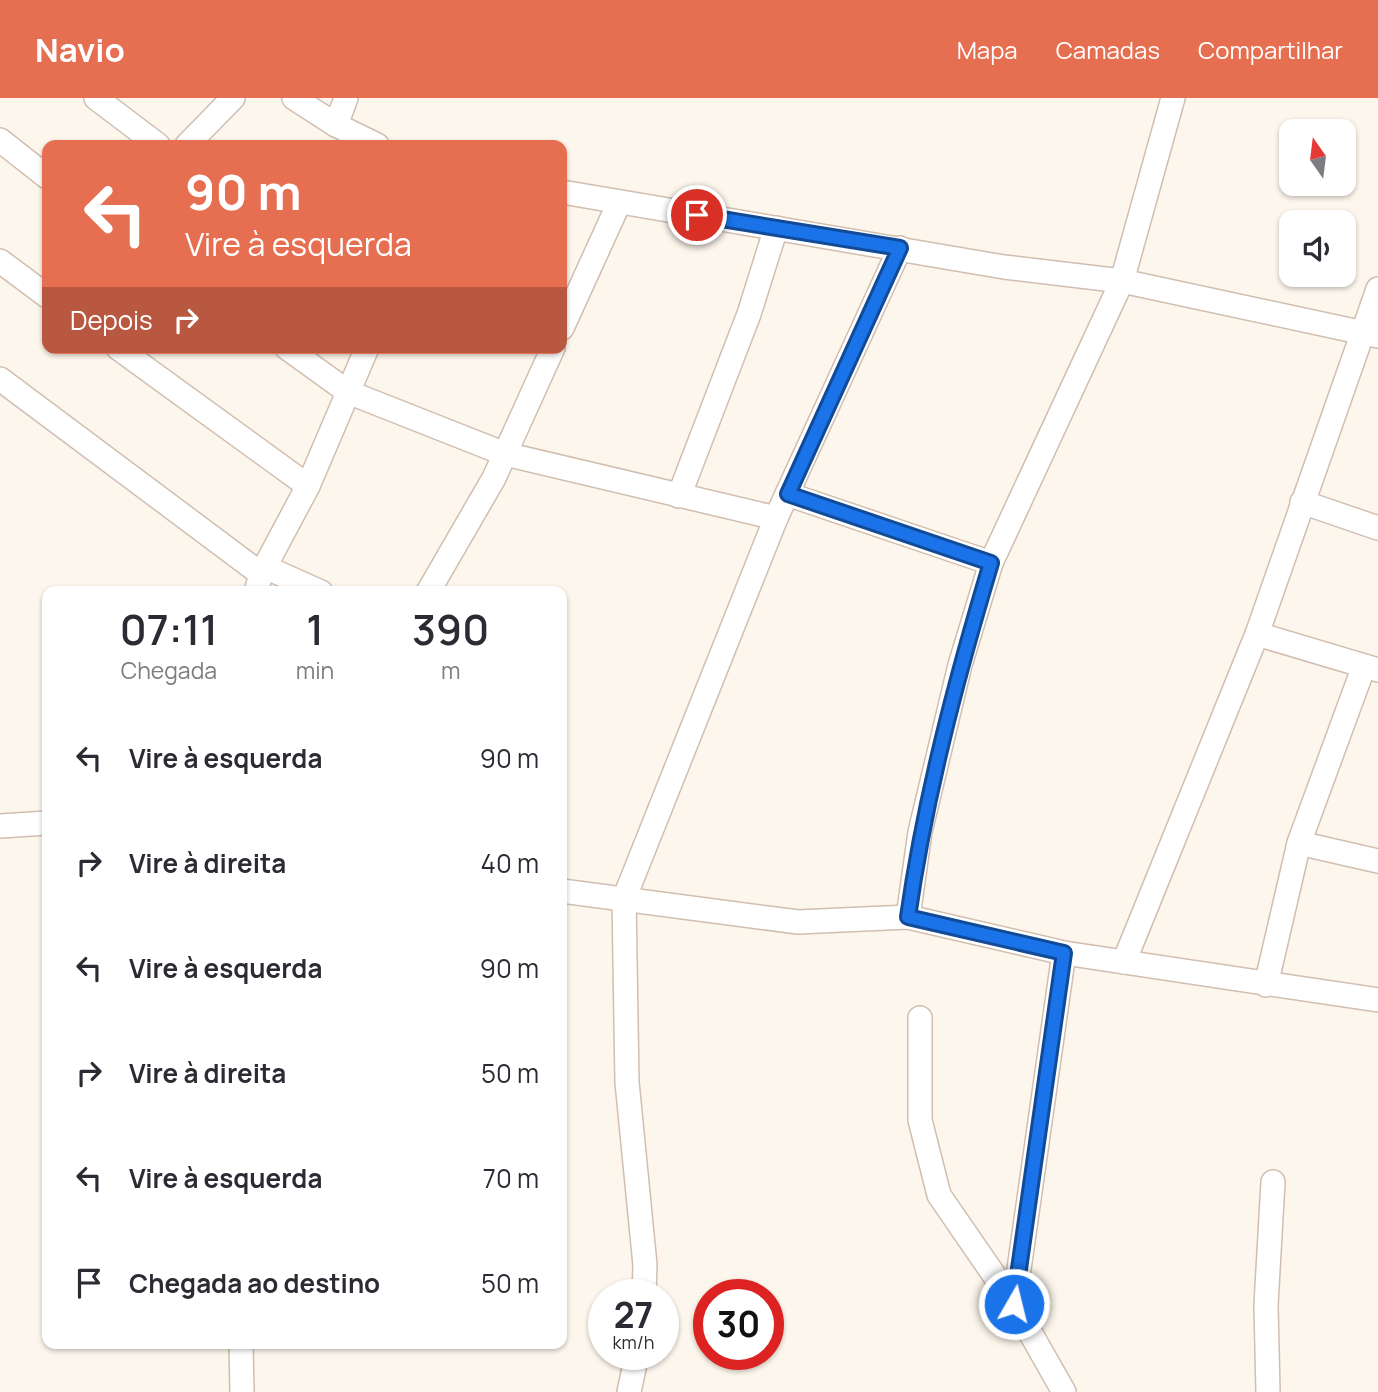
<!DOCTYPE html>
<html lang="pt">
<meta charset="utf-8">
<style>
body{margin:0;font-family:Manrope,sans-serif;background:#f2f2f3;color:#2b2b33;height:100vh;display:flex;flex-direction:column;font-size:26px;white-space:nowrap}
*{box-sizing:border-box;margin:0}
p{font-size:23px;color:#7c7c81}
.icon{flex:none;width:38px;height:38px;fill:none;stroke:currentColor;stroke-width:2;stroke-linecap:round;stroke-linejoin:round}
.map{position:relative;flex:1;overflow:hidden}
.panel{position:absolute;left:42px;top:488px;width:525px;height:763px;display:flex;flex-direction:column;background:#fff;border-radius:14px;box-shadow:0 2px 5px #0004}
.panel>*{flex:none}
.hud{position:absolute;left:42px;top:42px;width:525px;height:214px;border-radius:14px;box-shadow:0 2px 5px #0004;background:#e76f51;color:#fff;overflow:hidden}
.needle{width:46px;rotate:346deg}
.buttons{position:absolute;left:1279px;top:21px;display:grid;gap:14px}
.buttons a{display:grid;place-items:center;width:77px;height:77px;border-radius:14px;background:#fff;box-shadow:0 2px 5px #0004;font-size:35px}
.speed{position:absolute;left:588px;top:1181px;display:flex;gap:14px;font-size:35px;font-weight:700;text-align:center}
.speed>*{display:grid;place-content:center;width:91px;height:91px;border-radius:50%;background:#fff;box-shadow:0 2px 5px #0004;line-height:1}
.speed small{font-size:18px;font-weight:400}
.speed .limit{border:10px solid #d22;background:#fff;color:#111}
.pin{position:absolute;display:grid;place-items:center;width:60px;height:60px;color:#fff;margin:-30px;border:4px solid #fff;border-radius:50%;box-shadow:0 2px 7px #0007}
.me{position:absolute;width:77px;margin:-38px;rotate:8deg;stroke-linejoin:round;filter:drop-shadow(0 0 5px #0008)}
.turn{display:flex;align-items:center;gap:24px;height:147px;padding:0 28px;font-size:32px}
.turn .icon{width:91px;height:91px;stroke-width:2.5}
.turn b{display:block;font-size:49px;line-height:60px}
.then{display:flex;align-items:center;height:66px;padding:0 28px;background:#0003;gap:14px;font-size:26px}
.eta{display:flex;justify-content:space-evenly;align-items:center;height:119px;text-align:center}
.eta b{font-size:42px;font-weight:600;line-height:49px}
ul{padding:0;list-style:none}
li{display:flex;align-items:center;gap:21px;height:105px;padding:0 28px}
li div{flex:1}
li b{display:block;font-size:26px}
li em{font-style:normal}
header{display:flex;align-items:center;gap:42px;box-sizing:border-box;height:98px;padding:0 35px;background:#e76f51;color:#fff}
header strong{font-size:33px}
nav{display:flex;gap:38px;margin-inline-start:auto;font-size:24px}
.map>svg:first-child{display:block}
</style>
<header>
<strong>Navio</strong>
<nav><a>Mapa</a><a>Camadas</a><a>Compartilhar</a></nav>
</header>
<div class="map">
<svg width="1378" height="1294" viewBox="0 0 1378 1294">
<rect width="100%" height="100%" fill="#fdf6ec"/>
<g fill="none" stroke-linecap="round" stroke-linejoin="round">
<defs>
<g id="street">
<path d="M96,0L158,47"/>
<path d="M294,0L336,27L377,47"/>
<path d="M336,27L346,0"/>
<path d="M0,42L47,79"/>
<path d="M187,47L233,0"/>
<path d="M562,94L1004,169L1122,183L1378,238"/>
<path d="M0,163L47,198"/>
<path d="M1378,191L1257,536L1378,572"/>
<path d="M562,230L619,105"/>
<path d="M118,250L308,388"/>
<path d="M287,250L348,294L505,356L776,420"/>
<path d="M0,281L261,476"/>
<path d="M787,396L991,465"/>
<path d="M679,398L749,216L776,130"/>
<path d="M1302,404L1378,430"/>
<path d="M265,469L321,494"/>
<path d="M256,494L261,476L308,388L367,250"/>
<path d="M428,494L494,380L553,250"/>
<path d="M0,728L47,725"/>
<path d="M1299,745L1378,763"/>
<path d="M562,793L798,824L908,819L1064,855L1378,902"/>
<path d="M908,819L920,734L960,567L991,465L1122,183L1173,0"/>
<path d="M1124,864L1257,536"/>
<path d="M1266,887L1299,745L1364,568"/>
<path d="M920,920V1022L939,1097L1014,1206L1064,1294"/>
<path d="M644,1197L645,1167L627,984L624,801L776,420L900,150"/>
<path d="M1014,1206L1064,855"/>
<path d="M241,1246L242,1294"/>
<path d="M629,1294L637,1256"/>
<path d="M1268,1294L1266,1207L1273,1084"/>
</g>
</defs>
<use href="#street" stroke="#d1beb0" stroke-width="26"/>
<use href="#street" stroke="#fff" stroke-width="23"/>
</g>
<g fill="none" stroke-linecap="round" stroke-linejoin="round">
<defs>
<path id="route" d="M697,117L900,150L788,396L991,465C956,582 925,699 908,819L1064,855L1014,1206"/>
</defs>
<use href="#route" stroke="#114b97" stroke-width="18"/>
<use href="#route" stroke="#1a73e8" stroke-width="12"/>
</g>
</svg>
<div class="buttons">
<a><svg class="needle" viewBox="-14 -14 28 28"><path d="M0-13l5 13h-10z" fill="#e53935"/><path d="M0 13l5-13h-10z" fill="#7c7c81"/></svg></a>
<a><svg class="icon" aria-label="sound" viewBox="0 0 24 24"><path d="M4 9h4l5-4v14l-5-4H4zM17 9q2 3 0 6"/></svg></a>
</div>
<div class="speed"><div>27<small>km/h</small></div><div class="limit">30</div></div>
<div class="pin" style="left:697px;top:117px;background:#d93025"><svg class="icon" aria-label="arrive" viewBox="0 0 24 24"><path d="M6 21V4h12l-3 4 3 4H6"/></svg></div>
<svg class="me" style="left:1014px;top:1206px" viewBox="-20 -20 40 40"><circle r="17" fill="#1a73e8" stroke="#fff" stroke-width="3"/><path d="M0-11L8 9 0 5-8 9z" fill="#fff"/></svg>
<div class="hud">
<div class="turn"><svg class="icon" aria-label="left" viewBox="0 0 24 24"><path d="M17 20v-9H6M10 6l-5 5 5 5"/></svg><div><b>90 m</b>Vire à esquerda</div></div>
<div class="then">Depois<svg class="icon" aria-label="right" viewBox="0 0 24 24"><path d="M7 20v-9h11M14 6l5 5-5 5"/></svg></div>
</div>
<section class="panel">
<div class="eta">
<div><b>07:11</b><p>Chegada</p></div>
<div><b>1</b><p>min</p></div>
<div><b>390</b><p>m</p></div>
</div>
<ul>
<li><svg class="icon" aria-label="left" viewBox="0 0 24 24"><path d="M17 20v-9H6M10 6l-5 5 5 5"/></svg><div><b>Vire à esquerda</b></div><em>90 m</em></li>
<li><svg class="icon" aria-label="right" viewBox="0 0 24 24"><path d="M7 20v-9h11M14 6l5 5-5 5"/></svg><div><b>Vire à direita</b></div><em>40 m</em></li>
<li><svg class="icon" aria-label="left" viewBox="0 0 24 24"><path d="M17 20v-9H6M10 6l-5 5 5 5"/></svg><div><b>Vire à esquerda</b></div><em>90 m</em></li>
<li><svg class="icon" aria-label="right" viewBox="0 0 24 24"><path d="M7 20v-9h11M14 6l5 5-5 5"/></svg><div><b>Vire à direita</b></div><em>50 m</em></li>
<li><svg class="icon" aria-label="left" viewBox="0 0 24 24"><path d="M17 20v-9H6M10 6l-5 5 5 5"/></svg><div><b>Vire à esquerda</b></div><em>70 m</em></li>
<li><svg class="icon" aria-label="arrive" viewBox="0 0 24 24"><path d="M6 21V4h12l-3 4 3 4H6"/></svg><div><b>Chegada ao destino</b></div><em>50 m</em></li>
</ul>
</section>
</div>
